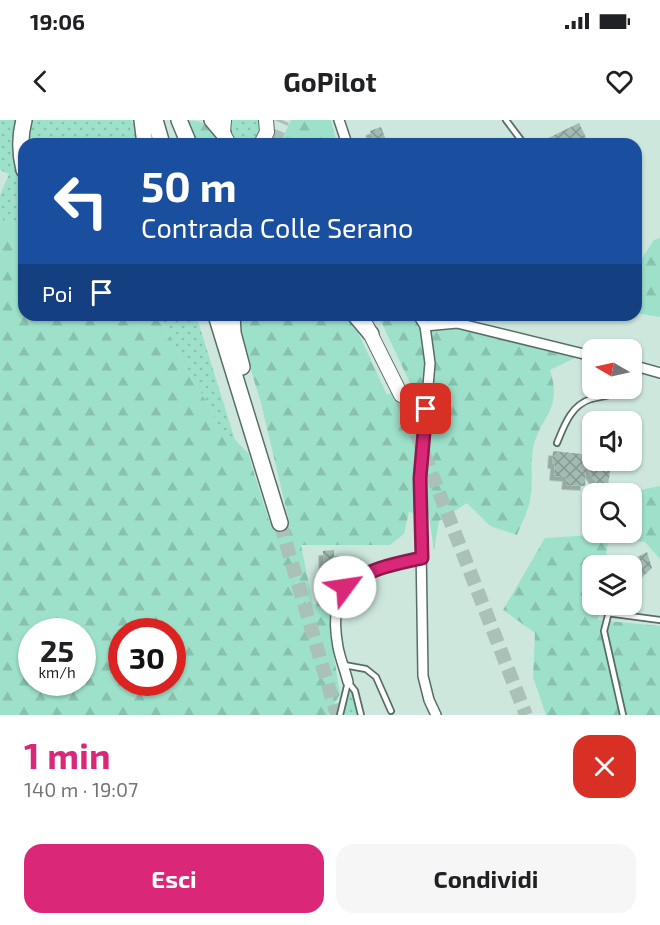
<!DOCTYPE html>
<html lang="it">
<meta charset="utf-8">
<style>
body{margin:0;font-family:"Exo 2",sans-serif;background:#f6f6f6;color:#202124;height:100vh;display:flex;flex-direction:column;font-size:22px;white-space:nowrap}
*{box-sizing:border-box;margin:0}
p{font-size:20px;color:#757577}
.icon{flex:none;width:33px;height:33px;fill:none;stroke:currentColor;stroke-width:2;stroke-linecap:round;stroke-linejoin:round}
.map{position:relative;height:595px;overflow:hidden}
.side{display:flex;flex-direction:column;background:#fff;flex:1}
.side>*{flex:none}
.banner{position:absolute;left:18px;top:18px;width:624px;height:183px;border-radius:18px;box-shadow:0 2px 4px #0004;background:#1a4fa0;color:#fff;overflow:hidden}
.needle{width:39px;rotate:279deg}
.controls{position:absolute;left:582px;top:219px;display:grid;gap:12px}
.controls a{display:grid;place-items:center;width:60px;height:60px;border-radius:12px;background:#fff;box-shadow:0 2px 4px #0004;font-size:30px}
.speed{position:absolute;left:18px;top:498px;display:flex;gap:12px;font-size:30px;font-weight:700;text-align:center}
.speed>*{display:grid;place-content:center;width:78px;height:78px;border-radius:50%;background:#fff;box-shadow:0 2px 4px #0004;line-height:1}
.speed small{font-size:15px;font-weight:400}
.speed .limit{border:9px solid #d22;background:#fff;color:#111}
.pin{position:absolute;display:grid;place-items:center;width:51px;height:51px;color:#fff;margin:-26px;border-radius:12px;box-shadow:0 3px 9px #0006}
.me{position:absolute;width:66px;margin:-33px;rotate:59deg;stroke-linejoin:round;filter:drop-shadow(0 0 4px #0008)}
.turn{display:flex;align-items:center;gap:21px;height:126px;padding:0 24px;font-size:27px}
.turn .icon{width:78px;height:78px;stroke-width:2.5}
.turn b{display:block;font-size:42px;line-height:51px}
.then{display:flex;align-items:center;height:57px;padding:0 24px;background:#0003;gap:12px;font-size:22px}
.round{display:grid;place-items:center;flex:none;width:63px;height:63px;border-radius:18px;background:#f6f6f6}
.head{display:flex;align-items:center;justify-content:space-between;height:102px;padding:0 24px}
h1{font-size:36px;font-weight:700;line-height:45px;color:#db2777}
.primary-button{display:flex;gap:12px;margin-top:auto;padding:12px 24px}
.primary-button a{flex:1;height:69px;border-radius:18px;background:#db2777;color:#fff;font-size:24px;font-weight:700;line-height:69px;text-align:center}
.primary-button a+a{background:#f6f6f6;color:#202124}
.status{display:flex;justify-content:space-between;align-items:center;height:42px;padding:0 30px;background:#fff;direction:ltr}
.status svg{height:16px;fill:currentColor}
header{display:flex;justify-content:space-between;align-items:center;height:78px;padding:0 24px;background:#fff;font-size:27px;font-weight:700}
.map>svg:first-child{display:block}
</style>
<div class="status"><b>19:06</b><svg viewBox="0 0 49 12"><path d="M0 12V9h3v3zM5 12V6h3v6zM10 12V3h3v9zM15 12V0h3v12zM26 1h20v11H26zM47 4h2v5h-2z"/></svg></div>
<header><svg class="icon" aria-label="back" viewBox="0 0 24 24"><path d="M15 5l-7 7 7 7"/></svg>GoPilot<svg class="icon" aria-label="heart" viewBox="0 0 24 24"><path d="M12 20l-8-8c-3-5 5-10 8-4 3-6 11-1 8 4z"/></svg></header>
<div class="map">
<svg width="660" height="595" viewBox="0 0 660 595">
<defs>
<pattern id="green-dots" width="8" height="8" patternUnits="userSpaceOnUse" patternTransform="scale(1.5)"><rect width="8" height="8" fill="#9ee1ca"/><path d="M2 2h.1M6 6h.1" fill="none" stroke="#88c1ad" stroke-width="1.8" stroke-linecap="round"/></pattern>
<pattern id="forest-firs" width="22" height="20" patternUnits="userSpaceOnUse" patternTransform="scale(1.5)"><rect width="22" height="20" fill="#9ee1ca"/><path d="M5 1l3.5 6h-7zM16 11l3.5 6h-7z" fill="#88c1ad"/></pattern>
<pattern id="building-cross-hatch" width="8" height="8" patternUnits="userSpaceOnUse" patternTransform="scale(1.5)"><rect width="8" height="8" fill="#a2bbb2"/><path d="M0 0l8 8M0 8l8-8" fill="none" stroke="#839891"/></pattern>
<filter id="shadow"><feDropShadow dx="-4.5" dy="4.5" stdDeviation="0" flood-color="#0004"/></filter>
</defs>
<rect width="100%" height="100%" fill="#cde7dd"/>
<g fill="url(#green-dots)">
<path d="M0,0H132L142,24H24V117L0,96V75L9,54L0,50Z"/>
<path d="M231,0H260C268,36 220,28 231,0Z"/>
<path d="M159,195H196L235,320L248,333L218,314L211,289L194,262Z"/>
<path d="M352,571L357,595H342L348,574Z"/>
</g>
<g fill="url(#forest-firs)" fill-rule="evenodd">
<path d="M175,0C204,0 204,0 219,24H182Z"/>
<path d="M291,0H331L337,24H282L281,21Z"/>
<path d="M0,96L24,117V195H159L194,262L211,289L218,313L248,333L269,401L276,409L289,401L261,283L234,195H350L387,275L410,263L378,195H471L477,214L575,238L550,250C562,288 544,292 534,324C529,343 534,362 530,380C528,392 521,404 517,415L490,406L467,383L439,401L434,430L429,397L409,392L404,414L390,425H301L313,484L330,490V513L340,574L328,595H0ZM32,512H82V562H32ZM122,512H172V562H122Z"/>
<path d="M660,118V197L636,193V147L654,120Z"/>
<path d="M660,366V439L645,422L622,420L623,413L632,412V374L625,373Z"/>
<path d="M609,414L605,445L592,446V484L600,485L598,500L660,506V595H546L533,557L535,513L503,490L545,418Z"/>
</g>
<g fill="url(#building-cross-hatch)" filter="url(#shadow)">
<path d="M579,3L589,24H536Z"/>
<path d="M381,7L386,20L375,23L370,11Z"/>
<path d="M553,331L592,335L591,340H612L607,371L601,370L586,348L585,366L566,365L567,357L554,356L555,344H552Z"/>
<path d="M334,430V436H351V449L344,448V456L336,458L331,483L321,481L324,462L323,431Z"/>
<path d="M647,432L652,448L632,466V440Z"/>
</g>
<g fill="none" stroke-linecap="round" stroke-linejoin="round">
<g stroke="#aac1b8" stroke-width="14" stroke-dasharray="14 7" stroke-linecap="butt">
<path d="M401,275L526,595"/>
<path d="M280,403L337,595"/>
</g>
<path stroke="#aac1b8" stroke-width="15" stroke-dasharray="15 8" stroke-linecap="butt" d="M272,24L282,0"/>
<defs>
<g id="service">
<path d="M506,0L524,24"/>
<path d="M557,323C564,306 571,285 591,279C603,276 613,276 623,268"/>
<path d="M611,484L604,511L623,595"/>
<path d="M607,493L660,500"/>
<path d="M344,545L366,549L376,557L391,591"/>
<path d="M348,562L355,571L361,595"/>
<path d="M340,595L348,562"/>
</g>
<g id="minor">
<path d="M339,0L347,24"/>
<path d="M418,195L425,206L430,243L420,359L423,556L429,580L436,595"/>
<path d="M425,206L457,203L592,236"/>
<path d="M632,245L660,253"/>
<path d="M348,562C345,550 340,538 338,527C325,456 365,451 421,438"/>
</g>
<g id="secondary">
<path d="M224,0L223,13L229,24"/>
<path d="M261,24L267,12L266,0"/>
<path d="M366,205L401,275"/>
</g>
<g id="primary">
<path d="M142,0L145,24"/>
<path d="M155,0L162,24"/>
<path d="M179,0L189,24"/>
<path d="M212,0L223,13"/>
<path d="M24,50C20,34 20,15 24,0"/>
<path d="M216,195L280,403"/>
<path d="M232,195L233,213L242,247"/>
<path d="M355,195L371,214"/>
</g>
</defs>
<use href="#service" stroke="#576e66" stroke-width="8"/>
<use href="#minor" stroke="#576e66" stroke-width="12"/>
<use href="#secondary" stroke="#576e66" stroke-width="16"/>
<use href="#primary" stroke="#576e66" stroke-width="18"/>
<use href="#service" stroke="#fff" stroke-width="4.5"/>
<use href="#minor" stroke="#fff" stroke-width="9"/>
<use href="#secondary" stroke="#fff" stroke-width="14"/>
<use href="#primary" stroke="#fff" stroke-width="15"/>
</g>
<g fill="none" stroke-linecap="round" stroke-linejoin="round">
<defs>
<path id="route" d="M345,467C367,449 394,444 422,438L420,358L426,289"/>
</defs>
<use href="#route" stroke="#8e194d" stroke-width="15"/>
<use href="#route" stroke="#db2777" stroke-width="10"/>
</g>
</svg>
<div class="controls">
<a><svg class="needle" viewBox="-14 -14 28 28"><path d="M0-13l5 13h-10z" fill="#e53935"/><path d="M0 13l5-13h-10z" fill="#757577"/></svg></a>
<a><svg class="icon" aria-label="sound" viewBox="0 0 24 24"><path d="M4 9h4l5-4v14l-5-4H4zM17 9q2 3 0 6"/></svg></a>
<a><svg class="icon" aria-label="search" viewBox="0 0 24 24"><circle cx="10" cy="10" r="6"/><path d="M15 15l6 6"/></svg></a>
<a><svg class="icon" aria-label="layers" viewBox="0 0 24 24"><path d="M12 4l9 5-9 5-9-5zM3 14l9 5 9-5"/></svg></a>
</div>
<div class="speed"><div>25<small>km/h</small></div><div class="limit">30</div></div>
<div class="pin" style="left:426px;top:289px;background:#d93025"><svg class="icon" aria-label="arrive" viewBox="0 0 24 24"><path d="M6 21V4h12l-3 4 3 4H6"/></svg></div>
<svg class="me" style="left:345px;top:467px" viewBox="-20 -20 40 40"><circle r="19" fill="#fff"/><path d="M0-13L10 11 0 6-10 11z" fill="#db2777"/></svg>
<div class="banner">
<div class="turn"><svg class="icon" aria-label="left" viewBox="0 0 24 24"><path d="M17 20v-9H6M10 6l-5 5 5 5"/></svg><div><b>50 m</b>Contrada Colle Serano</div></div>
<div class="then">Poi<svg class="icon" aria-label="arrive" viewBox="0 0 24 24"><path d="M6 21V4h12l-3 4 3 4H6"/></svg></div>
</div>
</div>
<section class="side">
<div class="head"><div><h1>1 min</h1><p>140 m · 19:07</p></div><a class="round" style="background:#d93025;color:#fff"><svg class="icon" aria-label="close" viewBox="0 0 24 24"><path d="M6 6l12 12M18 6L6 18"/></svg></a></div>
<div class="primary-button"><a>Esci</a><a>Condividi</a></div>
</section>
